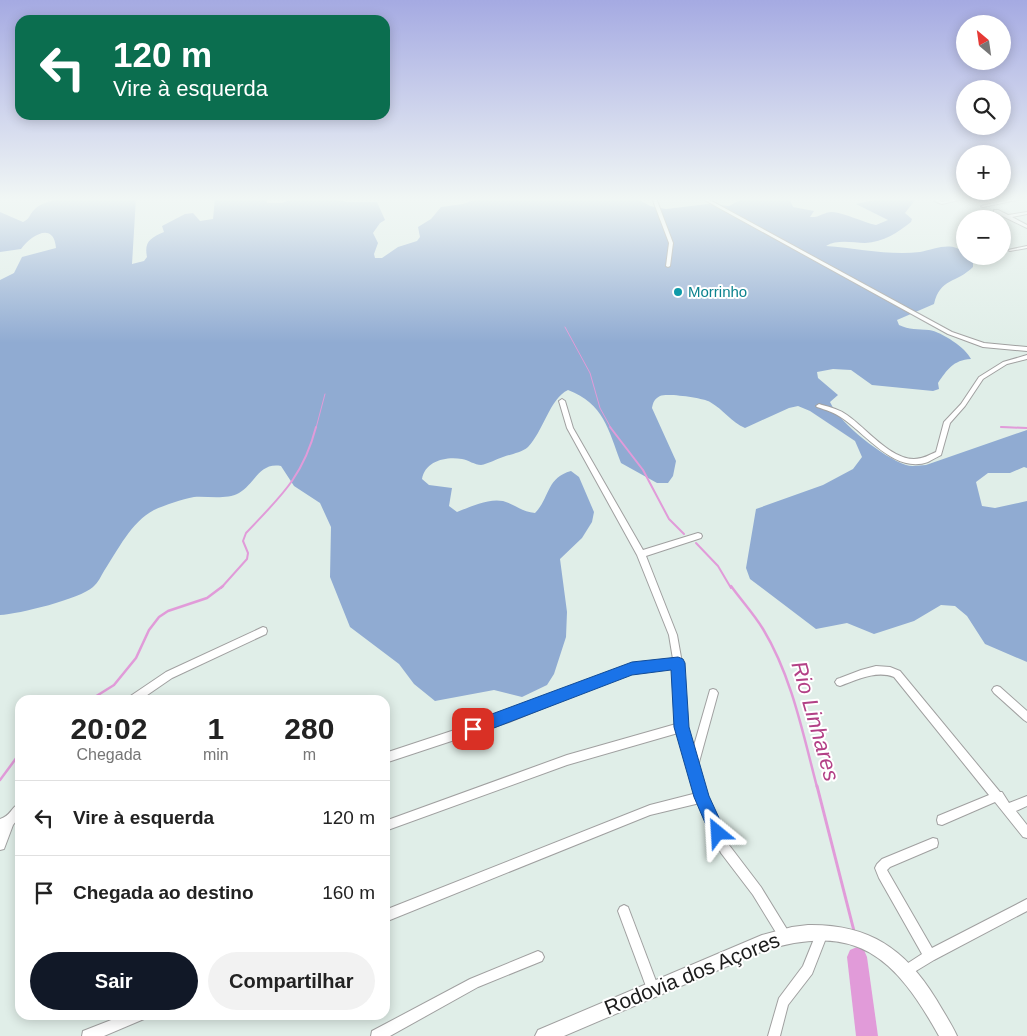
<!DOCTYPE html>
<html lang="pt">
<meta charset="utf-8">
<style>
body{margin:0;font-family:Helvetica,sans-serif;background:#f2f2f2;color:#222;height:100vh;display:flex;flex-direction:column;font-size:19px;white-space:nowrap}
*{box-sizing:border-box;margin:0}
p{font-size:16px;color:#767676}
.icon{flex:none;width:28px;height:28px;fill:none;stroke:currentColor;stroke-width:2;stroke-linecap:round;stroke-linejoin:round}
.map{position:relative;flex:1;overflow:hidden}
.side{position:absolute;left:15px;top:695px;width:375px;height:325px;display:flex;flex-direction:column;background:#fff;border-radius:15px;box-shadow:0 2px 12px #0003}
.side>*{flex:none}
.top-card{position:absolute;left:15px;top:15px;width:375px;height:105px;border-radius:15px;box-shadow:0 2px 12px #0003;background:#0b6e4f;color:#fff;overflow:hidden}
.needle{width:32px;rotate:331deg}
.tools{position:absolute;left:956px;top:15px;display:grid;gap:10px}
.tools a{display:grid;place-items:center;width:55px;height:55px;border-radius:50%;background:#fff;box-shadow:0 2px 12px #0003;font-size:25px}
.pin{position:absolute;display:grid;place-items:center;width:42px;height:42px;color:#fff;margin:-21px;border-radius:10px;box-shadow:0 2px 8px #0006}
.me{position:absolute;width:55px;margin:-28px;rotate:333deg;stroke-linejoin:round;filter:drop-shadow(0 0 4px #0008)}
.turn{display:flex;align-items:center;gap:18px;height:105px;padding:0 15px;font-size:22px}
.turn .icon{width:65px;height:65px;stroke-width:2.5}
.turn b{display:block;font-size:35px;line-height:42px}
.eta{display:flex;justify-content:space-evenly;align-items:center;height:85px;text-align:center}
.eta b{font-size:30px;font-weight:600;line-height:35px}
.button{display:flex;gap:10px;margin-top:auto;padding:10px 15px}
.button a{flex:1;height:58px;border-radius:30px;background:#111827;color:#fff;font-size:20px;font-weight:600;line-height:58px;text-align:center}
.button a+a{background:#f2f2f2;color:#222}
ul{padding:0;list-style:none}
li{display:flex;align-items:center;gap:15px;height:75px;padding:0 15px;border-top:1px solid #e0e0e0}
li div{flex:1}
li b{display:block;font-size:19px}
li em{font-style:normal}
.map>svg:first-child{display:block}
</style>
<div class="map">
<svg width="1027" height="1036" viewBox="0 0 1027 1036">
<rect width="100%" height="100%" fill="#e0eee8"/>
<path fill="#90abd2" d="M60,198H136L132,264L144,261L147,257C144,242 150,238 164,232L162,226L185,214L193,213L200,221L213,219L215,198H266L267,203H282L296,198H333L346,202H377L385,220L380,223L373,233L378,243L374,254L375,258H382L398,247L417,241L420,237L418,227L431,219L441,207L463,204L480,198H636L650,206L666,209L708,204L729,206L744,198H789L793,207L814,211L810,217C819,218 825,211 833,212C848,214 862,222 876,225L888,220L856,204L883,198H922L915,200L905,213L912,219L911,222C897,233 884,242 865,243C853,243 838,239 826,246C857,248 890,256 920,252C936,249 951,241 965,253V256L973,260V267C957,283 940,278 934,304L897,320L899,325C909,330 918,329 929,330C942,332 966,348 971,359C953,360 947,370 938,383L939,389L933,391L872,385L851,370L833,369L817,372L818,378L838,395L830,402C840,424 883,457 906,465C912,467 920,465 926,465L1027,430V468L1024,467L1010,473H988L976,482L982,506L995,508L1027,501V662L985,644L967,616L955,606L941,605L914,621L874,634L847,623L816,629L750,579L746,568L756,509L823,485L853,469L862,457L855,441L810,411L798,406L789,408L745,428C731,422 724,410 710,402C703,398 668,393 660,396C654,399 653,403 652,408L676,461L673,476L668,483H657L621,463C608,429 604,404 568,390C550,398 543,432 528,447C521,453 511,454 503,457C496,459 488,464 481,465C475,465 468,460 462,459C446,456 425,461 422,479L429,485L452,488L449,506L457,512C470,507 488,498 503,501C514,504 522,512 535,513C550,498 546,478 571,471L579,477L594,512L592,522L582,538L560,559L567,612L566,637L554,674L547,685L522,697L494,690L435,701L414,684L399,664L350,627L330,577L331,527L320,503L294,486L281,466C259,462 255,484 239,493C226,500 208,496 194,497C182,499 165,505 154,510C131,522 118,550 104,571C101,576 98,583 93,587C80,599 19,614 0,615V280L14,273L22,257L56,248C54,221 31,235 21,249L0,252V212L23,222C30,219 29,215 34,210C40,203 52,201 60,198Z"/>
<g fill="none" stroke-linecap="round" stroke-linejoin="round">
<g stroke="#e19bd9" stroke-width="1">
<path d="M565,327L590,373L600,408L611,428"/>
<path d="M1001,427L1027,428"/>
<path d="M316,428L325,394"/>
</g>
<g stroke="#e19bd9" stroke-width="2">
<path d="M610,427L643,470L669,519L684,534"/>
<path d="M1001,427L1027,428"/>
<path d="M696,543L718,566L731,588"/>
<path d="M221,588L247,559L248,553L243,541L246,533C280,497 303,477 316,427"/>
</g>
<g stroke="#e19bd9" stroke-width="2.5">
<path d="M731,586C741,600 754,614 763,629C792,677 803,734 817,787"/>
<path d="M90,700L114,685L136,658L149,630L159,617L168,611L207,598L223,586"/>
<path d="M0,780L20,753"/>
</g>
<path stroke="#e19bd9" stroke-width="3" d="M817,786L854,931"/>
<path fill="#e19bd9" fill-rule="evenodd" d="M857,947L864,950L867,957L878,1036H856L847,957L850,950Z"/>
<defs>
<g id="minor">
<path d="M652,198H656L673,243L670,266L668,267L666,266L669,243Z"/>
<path d="M701,198H706L952,332L984,343L1027,347V351L983,347L948,334Z"/>
<path d="M939,198H944L940,201L942,202L960,198H967L942,204L934,201Z"/>
<path d="M1018,198H1026L983,207L981,206Z"/>
<path d="M994,210H998L1008,215L1027,212V214L1012,217L1027,225V228L994,212Z"/>
<path d="M1027,246V248L1010,251L1008,250Z"/>
<path d="M1027,355V359L1007,364L983,379L965,406L950,423L941,455C937,457 932,460 928,462C895,474 866,434 842,418C834,412 826,410 817,407L816,406L819,404L822,405C831,407 840,410 847,415C866,428 890,459 914,459C923,459 929,455 936,452L944,422L961,404L979,377L1003,362Z"/>
<path d="M562,399L565,401L573,428L643,550L698,533L701,534L702,536L701,538L646,556L677,635L682,663L686,727L693,749L710,690L713,689L716,690L718,693L698,766L714,814L729,845L761,887L788,931L790,935L788,939L784,941L780,939L753,895L721,853L705,820L700,803L650,815L385,922V910L650,805L697,793L678,733L567,765L385,831V821L567,755L676,724L674,668L632,672L509,722L385,763V753L509,712L632,664L673,659L669,635L637,555L567,428L559,401Z"/>
<path d="M263,627L266,628L267,631L266,634L172,678L140,700H127L129,697L166,672Z"/>
<path d="M876,666L890,667L900,671L1000,792H1002L1009,803L1027,796V806L1016,811L1027,825V838L1023,837L995,802L942,825L938,824L937,820L938,816L989,795L894,677C876,670 857,680 840,686L837,685L835,682L837,679L840,678L861,670Z"/>
<path d="M997,686L1000,687L1027,711V722L1024,720L994,693L992,690L994,687Z"/>
<path d="M20,803V816L13,825L4,849L0,850V819C11,816 11,807 20,803Z"/>
<path d="M933,838L937,839L938,843L937,847L890,867L887,870L932,948L1027,899V911L934,960L906,977L902,975L900,971L902,967L922,954L879,878L875,868L877,864L882,859Z"/>
<path d="M624,905L628,907L659,989L657,993L653,995L649,993L647,989L618,911L620,907Z"/>
<path d="M822,927L826,929L828,933L812,974L788,1005L780,1036H768L779,998L803,966L818,929Z"/>
<path d="M538,951L542,953L544,957L542,961L478,987L390,1036H371L372,1031L470,979Z"/>
<path d="M124,1015H146L144,1019L104,1036H82L83,1031Z"/>
</g>
<path id="tertiary" d="M808,925C868,924 905,948 936,999C943,1011 951,1023 957,1036H939C895,957 857,921 763,951L564,1036H535L538,1030L762,935L792,927Z"/>
</defs>
<use href="#minor" stroke="#a0a0a0" stroke-width="2"/>
<use href="#tertiary" stroke="#a0a0a0" stroke-width="2"/>
<use href="#minor" fill="#fff" fill-rule="evenodd"/>
<use href="#tertiary" fill="#fff" fill-rule="evenodd"/>
</g>
<linearGradient id="sky" x2="0" y2="1"><stop stop-color="#a5aae2"/><stop offset="0.58" stop-color="#f1f7f5"/><stop offset="1" stop-color="#f1f7f5" stop-opacity="0"/></linearGradient>
<rect width="1027" height="343" fill="url(#sky)"/>
<path fill="#1a73e8" stroke="#114b97" d="M678,657L683,659L685,663L689,727L709,796L726,833L724,839L718,841L712,839L694,797L674,727L671,670L632,675L473,736L468,734L466,729L468,723L473,721L632,662Z"/>
<circle fill="#0f9aa8" stroke="#fff" stroke-width="2" cx="678" cy="292" r="5"/>
<g text-anchor="middle" stroke-width="4" stroke-linejoin="round" paint-order="stroke">
<g font-size="15" fill="#0d838f" stroke="#fff" text-anchor="start">
<text x="688" y="297">Morrinho</text>
</g>
<g font-size="21" fill="#1c1c1c" stroke="#fff">
<text transform="translate(692 974) rotate(-22)" y="7">Rodovia dos Açores</text>
</g>
<g font-size="22" font-style="italic" fill="#b34086" stroke="#fff">
<text transform="translate(816 721) rotate(74)" y="8">Rio Linhares</text>
</g>
</g>
</svg>
<div class="tools">
<a><svg class="needle" viewBox="-14 -14 28 28"><path d="M0-13l5 13h-10z" fill="#e53935"/><path d="M0 13l5-13h-10z" fill="#767676"/></svg></a>
<a><svg class="icon" aria-label="search" viewBox="0 0 24 24"><circle cx="10" cy="10" r="6"/><path d="M15 15l6 6"/></svg></a>
<a>+</a>
<a>−</a>
</div>
<div class="pin" style="left:473px;top:729px;background:#d93025"><svg class="icon" aria-label="arrive" viewBox="0 0 24 24"><path d="M6 21V4h12l-3 4 3 4H6"/></svg></div>
<svg class="me" style="left:718px;top:833px" viewBox="-20 -20 40 40"><path d="M0-17L14 15 0 8-14 15z" fill="#1a73e8" stroke="#fff" stroke-width="4"/></svg>
<div class="top-card">
<div class="turn"><svg class="icon" aria-label="left" viewBox="0 0 24 24"><path d="M17 20v-9H6M10 6l-5 5 5 5"/></svg><div><b>120 m</b>Vire à esquerda</div></div>
</div>
<section class="side">
<div class="eta">
<div><b>20:02</b><p>Chegada</p></div>
<div><b>1</b><p>min</p></div>
<div><b>280</b><p>m</p></div>
</div>
<ul>
<li><svg class="icon" aria-label="left" viewBox="0 0 24 24"><path d="M17 20v-9H6M10 6l-5 5 5 5"/></svg><div><b>Vire à esquerda</b></div><em>120 m</em></li>
<li><svg class="icon" aria-label="arrive" viewBox="0 0 24 24"><path d="M6 21V4h12l-3 4 3 4H6"/></svg><div><b>Chegada ao destino</b></div><em>160 m</em></li>
</ul>
<div class="button"><a>Sair</a><a>Compartilhar</a></div>
</section>
</div>
